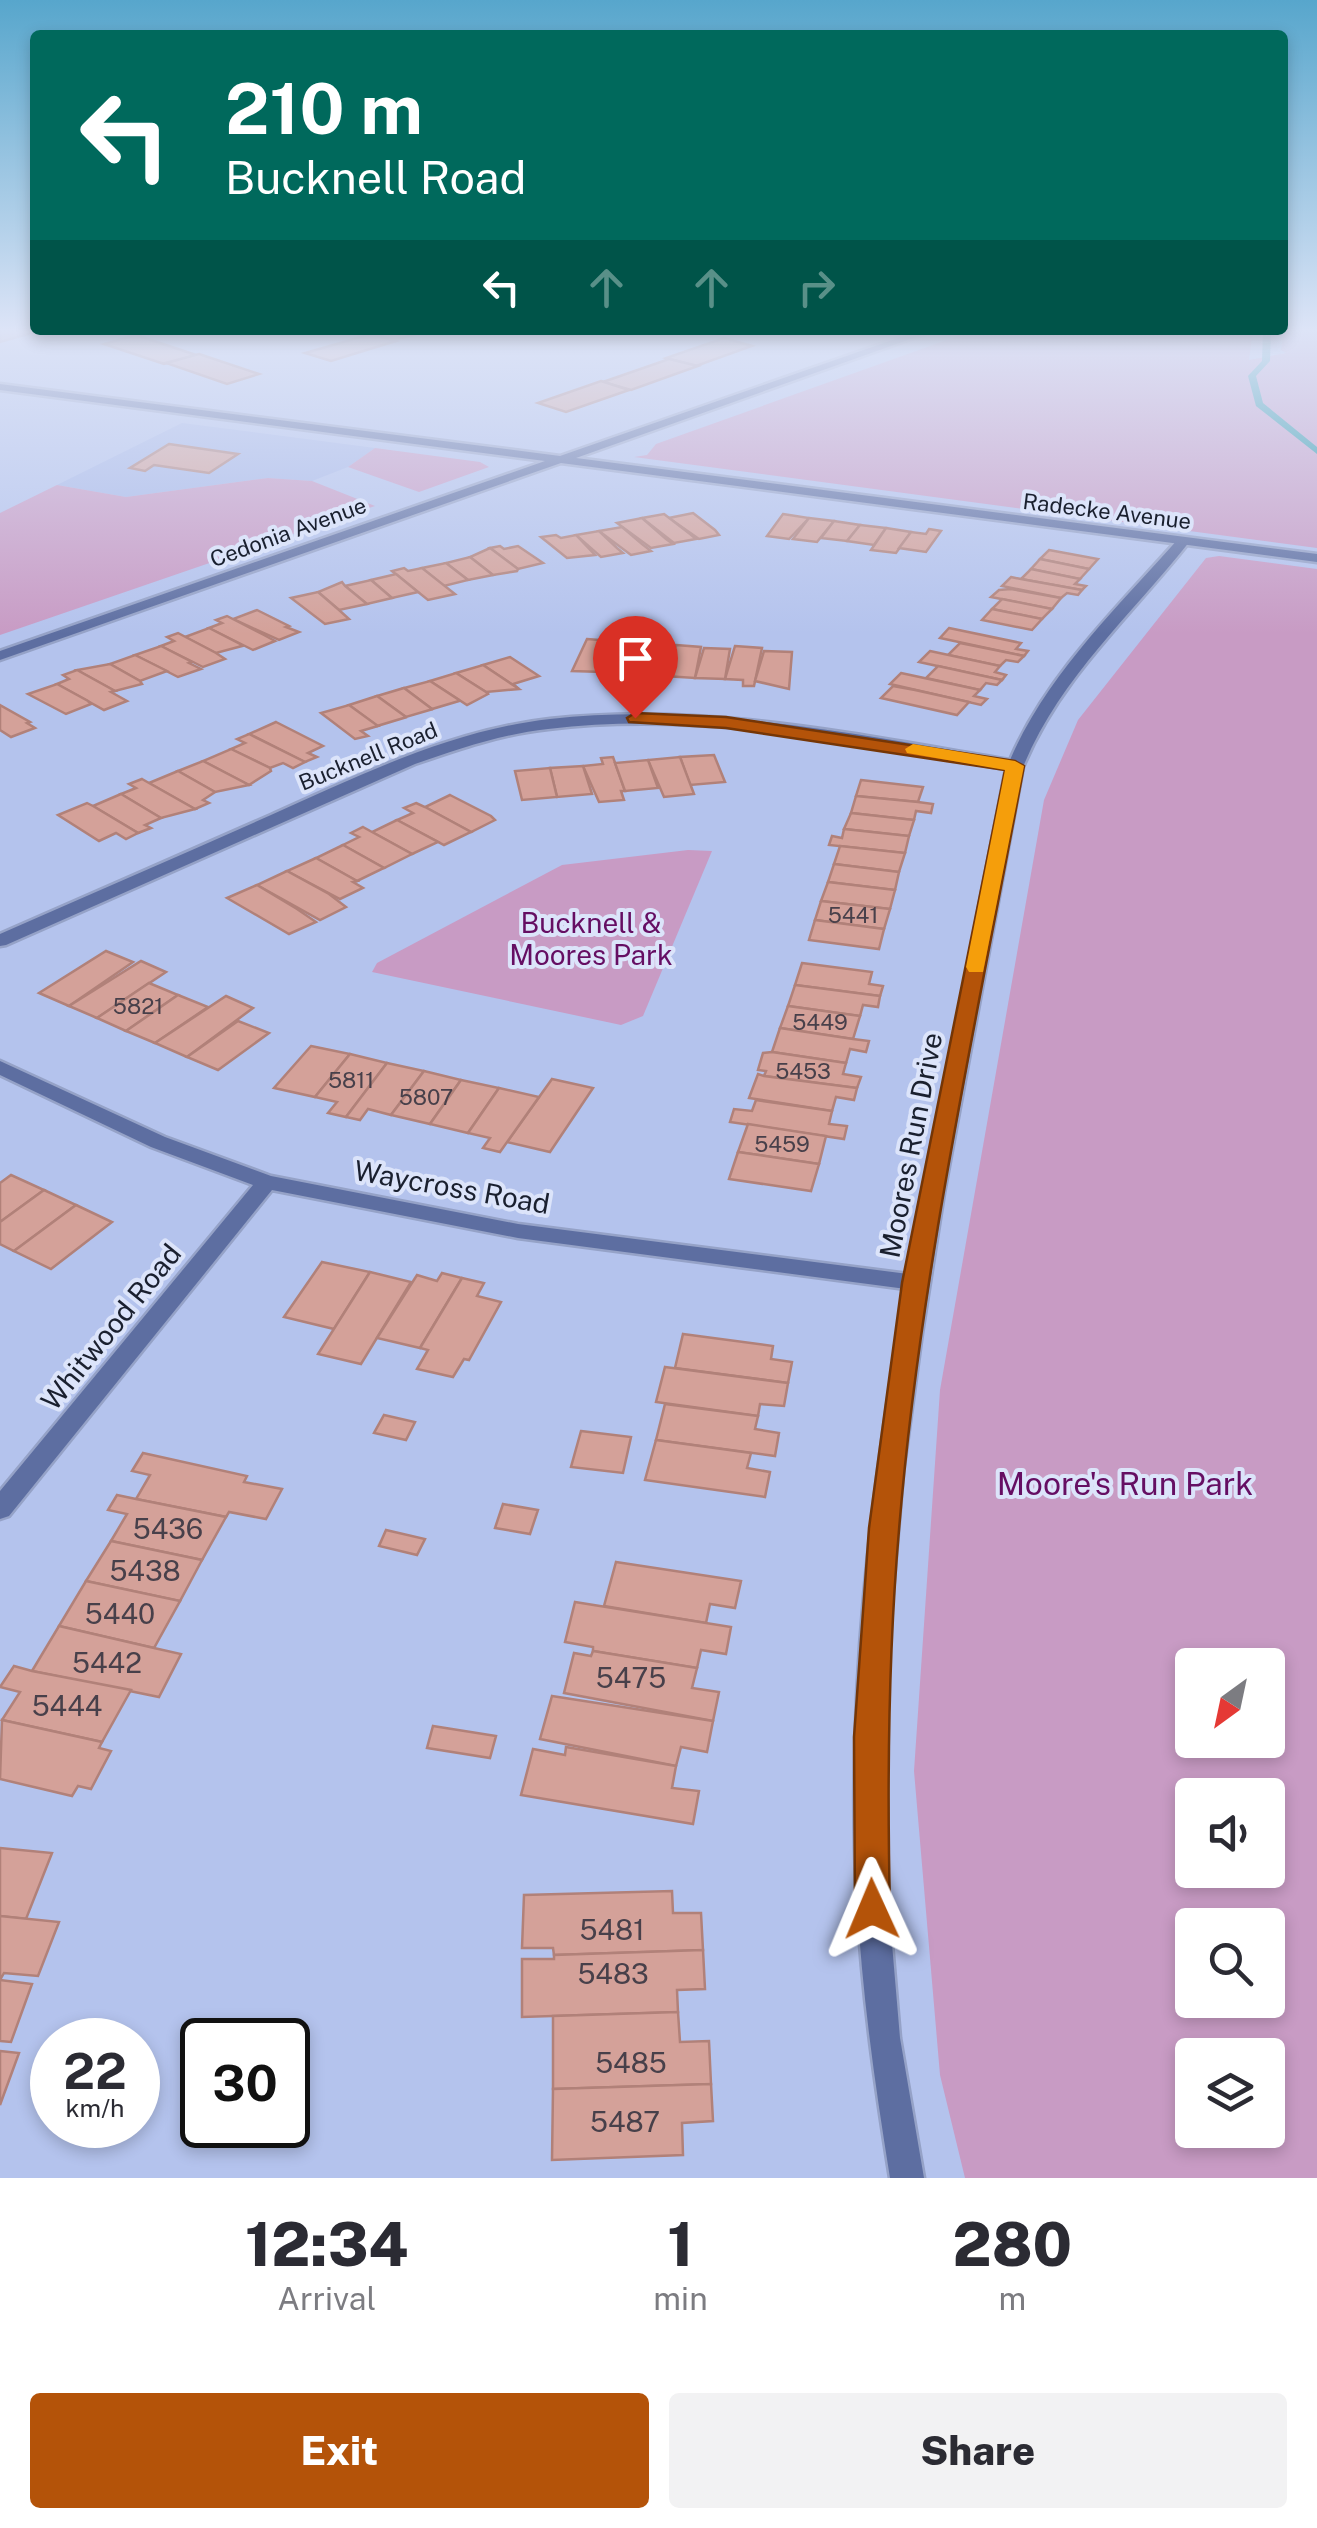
<!DOCTYPE html>
<style>
body{margin:0;font-family:"Public Sans",sans-serif;background:#f2f2f3;color:#2b2b33;height:100vh;display:flex;flex-direction:column;font-size:38px;white-space:nowrap}
*{box-sizing:border-box;margin:0}
p{font-size:32px;color:#7c7c81}
.icon{flex:none;width:55px;height:55px;fill:none;stroke:currentColor;stroke-width:2;stroke-linecap:round;stroke-linejoin:round}
.map{position:relative;height:2178px;overflow:hidden}
.side{display:flex;flex-direction:column;background:#fff;flex:1}
.side>*{flex:none}
.guide{position:absolute;left:30px;top:30px;width:1258px;height:305px;border-radius:10px;box-shadow:0 5px 15px #0003;background:#00695c;color:#fff;overflow:hidden}
.needle{width:65px;rotate:213deg}
.buttons{position:absolute;left:1175px;top:1648px;display:grid;gap:20px}
.buttons a{display:grid;place-items:center;width:110px;height:110px;border-radius:10px;background:#fff;box-shadow:0 5px 15px #0003;font-size:50px}
.speed{position:absolute;left:30px;top:2018px;display:flex;gap:20px;font-size:50px;font-weight:700;text-align:center}
.speed>*{display:grid;place-content:center;width:130px;height:130px;border-radius:50%;background:#fff;box-shadow:0 5px 15px #0003;line-height:1}
.speed small{font-size:25px;font-weight:400}
.speed .limit{border:5px solid #111;border-radius:15px;background:#fff;color:#111}
.pin{position:absolute;display:grid;place-items:center;width:85px;height:85px;color:#fff;margin:-102px -42px;border-radius:50% 50% 50% 0;rotate:-45deg;box-shadow:0 0 10px #0007}
.pin .icon{rotate:45deg}
.me{position:absolute;width:110px;margin:-55px;rotate:359deg;stroke-linejoin:round;filter:drop-shadow(0 0 8px #0008)}
.turn{display:flex;align-items:center;gap:35px;height:210px;padding:0 30px;font-size:45px}
.turn .icon{width:130px;height:130px;stroke-width:2.5}
.turn b{display:block;font-size:70px;line-height:85px}
.lanes{display:flex;align-items:center;height:95px;padding:0 30px;background:#0003;justify-content:center;gap:50px;direction:ltr}
.lanes .off{opacity:.35}
.eta{display:flex;justify-content:space-evenly;align-items:center;height:170px;text-align:center}
.eta b{font-size:60px;font-weight:800;line-height:70px}
.button{display:flex;gap:20px;margin-top:auto;padding:20px 30px}
.button a{flex:1;height:115px;border-radius:10px;background:#b45309;color:#fff;font-size:40px;font-weight:800;line-height:115px;text-align:center}
.button a+a{background:#f2f2f3;color:#2b2b33}
.map>svg:first-child{display:block}
</style>
<div class="map">
<svg width="1317" height="2178" viewBox="0 0 1317 2178">
<rect width="100%" height="100%" fill="#b4c3ed"/>
<path fill="#a6b7e8" d="M182,423L375,448L348,467L312,481L268,478L126,497L57,485Z"/>
<g fill="#c89bc4" fill-rule="evenodd">
<path d="M1284,329H1317V548L634,457L647,455L656,444L975,330H1253L1249,360L1286,353L1281,350Z"/>
<path d="M375,448L480,462L489,467L419,492L348,467Z"/>
<path d="M268,478L312,481L375,506L0,635V513L57,485L126,497Z"/>
<path d="M1219,556L1317,569V2178H965L940,2075L914,1771L940,1390L1044,800L1078,720L1206,558ZM1192,1665H1268V1740H1192ZM1192,1795H1268V1870H1192ZM1192,1925H1268V2000H1192ZM1192,2055H1268V2130H1192Z"/>
<path d="M688,850L712,851L643,1016L621,1025L372,972L377,963L562,865Z"/>
</g>
<g fill="none" stroke-linecap="round" stroke-linejoin="round">
<path fill="#1d91a1" fill-rule="evenodd" d="M1263,330H1271L1270,361L1256,376L1263,403L1317,447V454L1256,406L1248,376L1262,361Z"/>
</g>
<g fill="#d4a199" stroke="#b18179" stroke-width="2.5">
<path d="M0,329H25L35,332L0,342Z"/>
<path d="M377,330H428V331L394,340L368,333Z"/>
<path d="M371,334L396,341L331,361L305,353Z"/>
<path d="M136,335L196,355L164,364L104,344Z"/>
<path d="M724,338L752,346L696,366L666,358Z"/>
<path d="M199,354L259,374L227,384L166,363Z"/>
<path d="M669,359L698,366L631,390L603,382Z"/>
<path d="M601,381L629,390L566,412L538,403Z"/>
<path d="M169,444L238,454L209,473L154,465L145,471L130,468Z"/>
<path d="M693,513L715,530L719,535L699,539L669,518Z"/>
<path d="M664,514L690,534L696,539L674,543L642,518Z"/>
<path d="M783,514L809,518L789,539L767,536Z"/>
<path d="M642,518L666,539L673,544L651,548L617,523Z"/>
<path d="M809,518L834,521L817,542L793,539Z"/>
<path d="M834,521L860,525L847,541L821,538Z"/>
<path d="M860,525L886,528L874,545L847,541Z"/>
<path d="M622,527L642,544L651,551L631,555L599,531Z"/>
<path d="M886,528L911,532L896,553L871,550Z"/>
<path d="M929,529L941,531L926,552L899,548L911,532L926,534Z"/>
<path d="M599,531L617,548L623,553L601,557L576,535Z"/>
<path d="M556,535L561,538L576,535L595,555L567,558L541,537Z"/>
<path d="M500,546L504,549L518,546L543,563L518,569L490,548Z"/>
<path d="M490,548L518,569L517,571L493,575L470,557Z"/>
<path d="M1049,550L1098,559L1089,569L1040,559Z"/>
<path d="M470,557L493,575L468,580L446,563Z"/>
<path d="M1040,559L1089,569L1080,579L1031,569Z"/>
<path d="M446,563L468,580L444,586L422,568Z"/>
<path d="M404,568L408,571L422,568L455,594L428,600L392,571Z"/>
<path d="M1031,569L1080,579L1075,584L1086,586L1082,590L1021,579Z"/>
<path d="M396,574L418,592L392,598L371,580Z"/>
<path d="M1011,577L1021,579L1082,590L1078,595L1067,593L1061,598L1002,586Z"/>
<path d="M371,580L392,598L367,604L345,586Z"/>
<path d="M342,582L345,586L367,604L339,610L318,592Z"/>
<path d="M1011,589L1061,598L1052,609L991,597L999,590Z"/>
<path d="M318,592L339,610L349,619L325,624L291,598Z"/>
<path d="M1002,599L1052,609L1042,619L992,609Z"/>
<path d="M992,609L1042,619L1032,630L982,620Z"/>
<path d="M257,610L289,626L286,627L299,632L279,640L233,619Z"/>
<path d="M227,616L264,635L275,641L253,650L209,628L222,623L216,620Z"/>
<path d="M209,628L240,644L242,646L216,653L185,637Z"/>
<path d="M949,628L1021,643L1016,649L1028,651L1024,656L940,638Z"/>
<path d="M178,633L216,653L225,659L203,667L161,646L174,641L167,637Z"/>
<path d="M587,639L613,641L603,672L572,671Z"/>
<path d="M617,643L643,644L635,674L603,672Z"/>
<path d="M960,643L1024,656L1018,662L1006,660L1000,666L948,655Z"/>
<path d="M676,645L701,647L695,678L665,676Z"/>
<path d="M161,646L192,662L189,663L201,669L178,677L135,655Z"/>
<path d="M735,646L762,648L754,686H743V680L725,679Z"/>
<path d="M646,647L672,648L665,676L646,675L645,680L633,679Z"/>
<path d="M704,648L730,649L725,679L695,678Z"/>
<path d="M764,651L792,652L789,689L755,681Z"/>
<path d="M930,651L1000,666L995,672L1006,675L1002,680L919,662Z"/>
<path d="M135,655L167,671L140,681L110,664Z"/>
<path d="M510,657L539,676L513,684L519,689L483,665Z"/>
<path d="M110,664L140,681L142,684L115,691L77,670Z"/>
<path d="M483,665L519,689L486,692L456,673Z"/>
<path d="M938,666L1002,680L997,685L986,683L980,690L926,678Z"/>
<path d="M77,670L115,691L111,692L127,701L104,710L57,684L69,679L63,675Z"/>
<path d="M456,673L486,692L488,694L467,705L430,681Z"/>
<path d="M901,673L980,690L974,696L987,699L981,705L890,684Z"/>
<path d="M430,681L459,700V701L432,709L404,688Z"/>
<path d="M57,684L88,701L91,704L66,714L28,694Z"/>
<path d="M893,686L915,690L969,702L957,715L881,698Z"/>
<path d="M404,688L432,709H433L406,717L377,696Z"/>
<path d="M377,696L406,717H407L377,726L349,705Z"/>
<path d="M0,705L30,722L27,723L35,728L11,737L0,730Z"/>
<path d="M349,705L378,726L361,731L368,736L355,739L321,713Z"/>
<path d="M276,722L323,746L308,753L317,757L305,762L249,734Z"/>
<path d="M249,734L305,762L293,768L283,763L270,768L231,749L245,743L237,739Z"/>
<path d="M231,749L270,768L271,771L249,785L203,761Z"/>
<path d="M714,755L725,782L690,785L680,757Z"/>
<path d="M613,757L625,791H621L624,800L599,802L583,766L603,764L601,758Z"/>
<path d="M680,757L694,794L664,797L648,760Z"/>
<path d="M648,760L658,788L625,791L615,763Z"/>
<path d="M203,761L249,785L215,792L178,771Z"/>
<path d="M583,766L592,794L557,797L550,768Z"/>
<path d="M550,768L557,797L522,800L515,771Z"/>
<path d="M178,771L215,792L203,800L209,803L195,809L149,783Z"/>
<path d="M142,779L149,783L195,809L161,818L121,794L136,788L129,784Z"/>
<path d="M861,780L923,787L918,802L856,796Z"/>
<path d="M121,794L161,818L145,825L151,828L138,833L93,806Z"/>
<path d="M450,795L491,816L495,820L471,832L425,807Z"/>
<path d="M856,796L918,802L933,804L931,813L916,811L914,820L851,813Z"/>
<path d="M87,803L93,806L138,833L126,839L116,833L99,841L58,815Z"/>
<path d="M416,803L425,807L471,832L444,845L397,820L413,813L404,808Z"/>
<path d="M851,813L914,820L909,836L844,829Z"/>
<path d="M397,820L438,842L412,854L372,832Z"/>
<path d="M363,827L372,832L412,854L384,868L343,845L359,837L351,833Z"/>
<path d="M844,829L909,836L905,853L829,845L832,836L842,838Z"/>
<path d="M343,845L384,868L357,881L316,858Z"/>
<path d="M840,846L905,853L899,872L834,864Z"/>
<path d="M316,858L357,881L353,882L363,888L340,899L287,871Z"/>
<path d="M834,864L899,872L895,890L828,882Z"/>
<path d="M287,871L329,894L346,907L320,920L257,885Z"/>
<path d="M828,882L895,890L890,909L821,901Z"/>
<path d="M257,885L297,909L316,922L289,934L227,898Z"/>
<path d="M821,901L890,909L884,929L815,920Z"/>
<path d="M815,920L884,929L879,949L809,940Z"/>
<path d="M106,951L133,962L69,1006L39,993Z"/>
<path d="M141,961L166,972L97,1018L69,1006Z"/>
<path d="M802,963L872,972L869,984L883,986L880,996L795,985Z"/>
<path d="M149,983L178,995L126,1031L97,1018Z"/>
<path d="M795,985L880,996L878,1007L863,1005L860,1016L788,1006Z"/>
<path d="M178,995L208,1007L155,1043L126,1031Z"/>
<path d="M226,996L253,1008L187,1057L155,1043Z"/>
<path d="M788,1006L860,1016L853,1039L780,1028Z"/>
<path d="M238,1021L269,1033L218,1070L187,1057Z"/>
<path d="M780,1028L853,1039L869,1041L866,1052L850,1049L846,1063L772,1052Z"/>
<path d="M311,1046L350,1054L315,1097L274,1088Z"/>
<path d="M772,1052L846,1063L843,1074L861,1077L857,1088L764,1076L766,1071L758,1070L763,1053Z"/>
<path d="M350,1054L387,1063L346,1117L328,1113L337,1102L315,1097Z"/>
<path d="M387,1063L424,1071L391,1115L368,1109L360,1120L346,1117Z"/>
<path d="M424,1071L461,1080L430,1124L391,1115Z"/>
<path d="M758,1074L764,1076L857,1088L854,1100L836,1097L832,1111L749,1098Z"/>
<path d="M552,1079L593,1088L550,1152L507,1142Z"/>
<path d="M461,1080L499,1088L468,1133L430,1124Z"/>
<path d="M499,1088L539,1097L500,1152L483,1148L490,1138L468,1133Z"/>
<path d="M756,1100L832,1111L829,1124L847,1126L844,1139L730,1122L734,1109L752,1111Z"/>
<path d="M748,1124L826,1136L819,1164L738,1152Z"/>
<path d="M738,1152L819,1164L811,1191L729,1179Z"/>
<path d="M11,1175L44,1190L0,1222V1183Z"/>
<path d="M44,1190L76,1205L14,1251L0,1244V1222Z"/>
<path d="M76,1205L112,1222L51,1269L14,1251Z"/>
<path d="M322,1262L370,1272L334,1329L284,1317Z"/>
<path d="M370,1272L411,1282L361,1364L318,1354Z"/>
<path d="M442,1273L462,1278L420,1348L377,1338L417,1275L437,1281Z"/>
<path d="M462,1278L484,1283L477,1296L501,1302L469,1360L464,1359L453,1377L417,1369L428,1350L420,1348Z"/>
<path d="M683,1334L773,1346L771,1359L792,1362L788,1383L675,1368Z"/>
<path d="M665,1367L788,1383L784,1406L760,1404L758,1416L656,1402Z"/>
<path d="M665,1404L758,1416L755,1429L779,1433L775,1456L656,1440Z"/>
<path d="M384,1415L415,1422L406,1440L374,1433Z"/>
<path d="M581,1431L631,1437L623,1473L571,1467Z"/>
<path d="M656,1440L751,1453L747,1468L770,1472L765,1497L645,1480Z"/>
<path d="M143,1453L247,1476L244,1482L282,1489L266,1519L229,1512L226,1517L136,1499L150,1475L132,1471Z"/>
<path d="M117,1495L136,1499L226,1517L202,1560L111,1541L127,1514L108,1510Z"/>
<path d="M503,1504L538,1510L530,1534L495,1528Z"/>
<path d="M386,1530L425,1539L417,1555L379,1546Z"/>
<path d="M111,1541L202,1560L180,1601L86,1581Z"/>
<path d="M616,1562L741,1581L735,1608L710,1604L706,1623L604,1606Z"/>
<path d="M86,1581L180,1601L154,1648L59,1626Z"/>
<path d="M575,1602L731,1627L726,1654L701,1650L697,1668L593,1651V1647L565,1642Z"/>
<path d="M59,1626L154,1648L181,1654L159,1697L32,1671Z"/>
<path d="M593,1651L697,1668L692,1688L719,1692L713,1721L564,1693L574,1653L591,1656Z"/>
<path d="M14,1666L32,1671L131,1690L102,1742L2,1720L20,1692L0,1687Z"/>
<path d="M552,1696L713,1721L707,1752L681,1747L676,1766L540,1739Z"/>
<path d="M2,1720L102,1742L99,1748L111,1751L91,1789L78,1786L72,1796L0,1779Z"/>
<path d="M433,1726L496,1736L490,1758L427,1748Z"/>
<path d="M566,1747L676,1766L672,1788L699,1791L693,1824L521,1795L533,1749L565,1755Z"/>
<path d="M0,1848L52,1853L26,1919L0,1916Z"/>
<path d="M672,1891L673,1913H701L703,1950L554,1955L553,1948H522L524,1895Z"/>
<path d="M0,1916L59,1922L38,1976L4,1973L0,1980Z"/>
<path d="M703,1950L705,1989L677,1990L678,2012L522,2017V1959H554V1955Z"/>
<path d="M0,1980L32,1984L11,2042L0,2041Z"/>
<path d="M678,2012L680,2042L709,2041L711,2084L553,2089V2016Z"/>
<path d="M0,2051L19,2053L0,2105Z"/>
<path d="M711,2084L713,2121L682,2123L683,2155L552,2160L553,2089Z"/>
</g>
<g fill="none" stroke-linecap="round" stroke-linejoin="round">
<defs>
<path id="minor" d="M1179,538L1190,541C1131,616 1060,677 1023,767L944,1193L922,1333L903,1473L891,1614L885,1756L888,1897L900,2038L924,2178H890C875,2085 862,1994 857,1900C846,1697 871,1489 906,1289L518,1238L272,1190L9,1516L0,1519V1491L253,1185L151,1147L0,1075V1061L165,1137L271,1176L518,1224L908,1274L1006,769C856,744 702,710 548,729C502,734 458,749 415,764L6,945L0,946V934C90,894 181,855 271,815C360,775 452,730 550,719C705,702 858,735 1010,760C1047,674 1118,607 1179,538Z"/>
<path id="tertiary" d="M921,330H936L576,458L1317,554V562L561,463L0,660V651L545,461L0,390V384L560,456Z"/>
</defs>
<use href="#minor" stroke="#95a2c7" stroke-width="5"/>
<use href="#tertiary" stroke="#95a2c7" stroke-width="5"/>
<use href="#minor" fill="#5d6ea1" fill-rule="evenodd"/>
<use href="#tertiary" fill="#5d6ea1" fill-rule="evenodd"/>
</g>
<linearGradient id="sky" x2="0" y2="1"><stop stop-color="#57a6cc"/><stop offset="0.52" stop-color="#dde4f7"/><stop offset="1" stop-color="#dde4f7" stop-opacity="0"/></linearGradient>
<rect width="1317" height="634" fill="url(#sky)"/>
<path fill="#b45309" stroke="#753606" stroke-width="2.5" d="M635,713L726,717L1015,761L1024,766C977,1019 920,1273 899,1530C888,1657 887,1782 890,1909L885,1921L872,1926L860,1921L855,1909L854,1737L869,1528L902,1283L1005,770L726,728L629,722L627,718Z"/>
<path fill="#f59e0b" d="M913,744L1015,761L1024,766L983,972H969L966,967L1005,770L907,753L905,749Z"/>
<g text-anchor="middle" stroke-width="8" stroke-linejoin="round" paint-order="stroke">
<g font-size="22" fill="#1a202f" stroke="#dce4fa">
<text transform="translate(1107 511) rotate(7)" y="8">Radecke Avenue</text>
<text transform="translate(288 532) rotate(-20)" y="8">Cedonia Avenue</text>
<text transform="translate(368 756) rotate(-22)" y="8">Bucknell Road</text>
</g>
<g font-size="22" fill="#48404a">
<text x="853" y="923">5441</text>
<text x="138" y="1014">5821</text>
<text x="820" y="1030">5449</text>
<text x="803" y="1079">5453</text>
<text x="351" y="1088">5811</text>
<text x="426" y="1105">5807</text>
<text x="782" y="1152">5459</text>
</g>
<g font-size="28" fill="#650e63" stroke="#dce4fa">
<text x="591" y="933">Bucknell &amp;<tspan x="591" dy="32">Moores Park</tspan></text>
</g>
<g font-size="28" fill="#1a202f" stroke="#dce4fa">
<text transform="translate(911 1145) rotate(-79)" y="10">Moores Run Drive</text>
<text transform="translate(452 1187) rotate(10)" y="10">Waycross Road</text>
<text transform="translate(111 1327) rotate(-51)" y="10">Whitwood Road</text>
</g>
<g font-size="28" fill="#48404a">
<text x="168" y="1539">5436</text>
<text x="145" y="1581">5438</text>
<text x="120" y="1624">5440</text>
<text x="107" y="1673">5442</text>
<text x="631" y="1688">5475</text>
<text x="67" y="1716">5444</text>
<text x="612" y="1940">5481</text>
<text x="613" y="1984">5483</text>
<text x="631" y="2073">5485</text>
<text x="625" y="2132">5487</text>
</g>
<g font-size="32" fill="#650e63" stroke="#dce4fa">
<text x="1125" y="1495">Moore's Run Park</text>
</g>
</g>
</svg>
<div class="buttons">
<a><svg class="needle" viewBox="-14 -14 28 28"><path d="M0-13l5 13h-10z" fill="#e53935"/><path d="M0 13l5-13h-10z" fill="#7c7c81"/></svg></a>
<a><svg class="icon" aria-label="sound" viewBox="0 0 24 24"><path d="M4 9h4l5-4v14l-5-4H4zM17 9q2 3 0 6"/></svg></a>
<a><svg class="icon" aria-label="search" viewBox="0 0 24 24"><circle cx="10" cy="10" r="6"/><path d="M15 15l6 6"/></svg></a>
<a><svg class="icon" aria-label="layers" viewBox="0 0 24 24"><path d="M12 4l9 5-9 5-9-5zM3 14l9 5 9-5"/></svg></a>
</div>
<div class="speed"><div>22<small>km/h</small></div><div class="limit">30</div></div>
<div class="pin" style="left:635px;top:718px;background:#d93025"><svg class="icon" aria-label="arrive" viewBox="0 0 24 24"><path d="M6 21V4h12l-3 4 3 4H6"/></svg></div>
<svg class="me" style="left:872px;top:1909px" viewBox="-20 -20 40 40"><path d="M0-17L14 15 0 8-14 15z" fill="#b45309" stroke="#fff" stroke-width="4"/></svg>
<div class="guide">
<div class="turn"><svg class="icon" aria-label="left" viewBox="0 0 24 24"><path d="M17 20v-9H6M10 6l-5 5 5 5"/></svg><div><b>210 m</b>Bucknell Road</div></div>
<div class="lanes"><svg class="icon" aria-label="left" viewBox="0 0 24 24"><path d="M17 20v-9H6M10 6l-5 5 5 5"/></svg><svg class="icon off" aria-label="ahead" viewBox="0 0 24 24"><path d="M12 20V5M6 11l6-6 6 6"/></svg><svg class="icon off" aria-label="ahead" viewBox="0 0 24 24"><path d="M12 20V5M6 11l6-6 6 6"/></svg><svg class="icon off" aria-label="right" viewBox="0 0 24 24"><path d="M7 20v-9h11M14 6l5 5-5 5"/></svg></div>
</div>
</div>
<section class="side">
<div class="eta">
<div><b>12:34</b><p>Arrival</p></div>
<div><b>1</b><p>min</p></div>
<div><b>280</b><p>m</p></div>
</div>
<div class="button"><a>Exit</a><a>Share</a></div>
</section>
